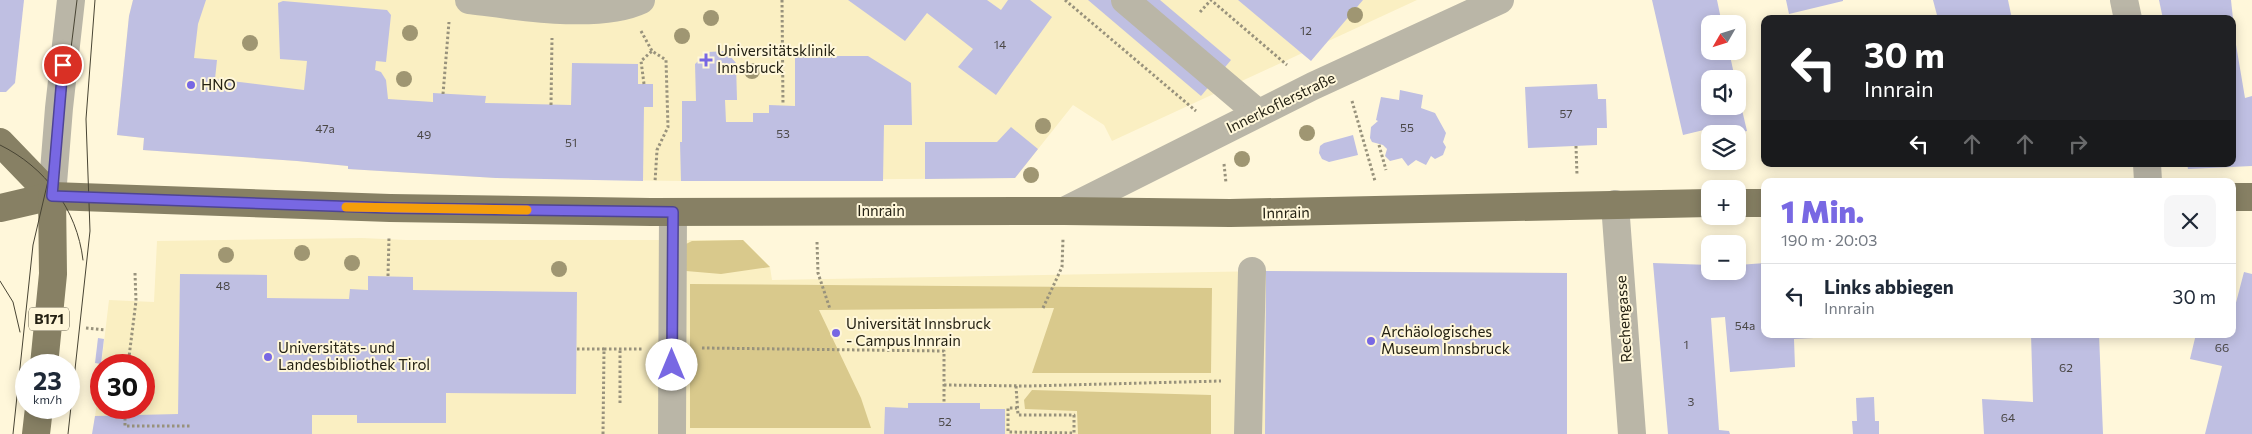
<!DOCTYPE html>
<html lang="de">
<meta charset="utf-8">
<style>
body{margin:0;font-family:Commissioner,sans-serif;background:#f6f6f7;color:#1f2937;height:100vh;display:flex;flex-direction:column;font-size:19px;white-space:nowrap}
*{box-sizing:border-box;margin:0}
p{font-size:16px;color:#747a83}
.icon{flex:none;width:28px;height:28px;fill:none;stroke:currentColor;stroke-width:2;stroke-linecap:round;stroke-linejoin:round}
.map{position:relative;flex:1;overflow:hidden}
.drawer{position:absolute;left:1761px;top:178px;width:475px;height:160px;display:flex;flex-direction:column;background:#fff;border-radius:10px;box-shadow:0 2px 12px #0003}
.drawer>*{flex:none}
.guide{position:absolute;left:1761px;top:15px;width:475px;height:152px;border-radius:10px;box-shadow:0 2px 12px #0003;background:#202124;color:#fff;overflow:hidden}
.needle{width:32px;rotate:231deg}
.controls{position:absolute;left:1701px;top:15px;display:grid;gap:10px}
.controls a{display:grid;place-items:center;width:45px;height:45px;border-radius:10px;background:#fff;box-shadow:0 2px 12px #0003;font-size:25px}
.speed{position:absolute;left:15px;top:354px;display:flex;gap:10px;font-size:25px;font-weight:700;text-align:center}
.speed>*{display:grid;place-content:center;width:65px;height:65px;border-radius:50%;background:#fff;box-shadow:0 2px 12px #0003;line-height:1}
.speed small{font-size:12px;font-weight:400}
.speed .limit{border:8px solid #d22;background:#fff;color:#111}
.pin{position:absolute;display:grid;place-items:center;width:42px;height:42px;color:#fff;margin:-21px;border:2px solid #fff;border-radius:50%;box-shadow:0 1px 5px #0007}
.me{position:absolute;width:55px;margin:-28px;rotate:0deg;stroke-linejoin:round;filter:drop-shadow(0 0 4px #0008)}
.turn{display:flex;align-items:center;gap:18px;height:105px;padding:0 20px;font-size:22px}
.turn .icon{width:65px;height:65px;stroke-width:2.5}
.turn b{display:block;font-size:35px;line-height:42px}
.lanes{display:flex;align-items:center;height:48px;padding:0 20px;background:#0003;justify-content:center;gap:25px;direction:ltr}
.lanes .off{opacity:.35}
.round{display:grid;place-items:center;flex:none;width:52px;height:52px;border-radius:10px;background:#f6f6f7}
.summary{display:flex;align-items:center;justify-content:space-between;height:85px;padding:0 20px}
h1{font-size:30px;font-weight:800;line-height:38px;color:#7868e3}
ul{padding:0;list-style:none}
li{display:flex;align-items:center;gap:15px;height:65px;padding:0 20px;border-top:1px solid #e0e1e3}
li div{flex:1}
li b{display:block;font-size:19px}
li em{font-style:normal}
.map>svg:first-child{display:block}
</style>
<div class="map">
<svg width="2252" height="434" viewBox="0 0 2252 434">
<rect width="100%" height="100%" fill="#fff7da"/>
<g fill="#faefc2" fill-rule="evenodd">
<path d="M133,0H1417L1112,141L1104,125L1073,105L1015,178L681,181L496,178L348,169V166L297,161L143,150L144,138L117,135L129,16Z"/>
<path d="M362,238L406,240H743L770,267L772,280L1266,271L1567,273V434H93L109,300L154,302L157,241ZM101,365H144V408H101Z"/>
</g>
<g fill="#d9c98c">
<path d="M743,240L770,267L721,274L686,271V244L692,241Z"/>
<path d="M690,284L1212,288L1211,373H1032L1054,308L819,310L861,398L871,428H690Z"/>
<path d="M1032,390L1211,395V434H1078L1077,411L1025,409L1024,400Z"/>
</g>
<g fill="#bfbfe2">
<path d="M0,0H24L15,83L6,92H0Z"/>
<path d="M133,0H206L198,24L194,58L217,60L215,79L304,90L307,61L280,59L278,3L283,1L387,10L391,15L386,62L376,61L375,70L381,72L386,80L388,99L433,102V93L486,96L485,103L571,105L572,63L638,64V84H653V107H644L643,181L496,178L348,169V166L297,161L143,150L144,138L117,135L129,16Z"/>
<path d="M848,0H987L1001,10L1008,0H1030L1052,17L996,95L958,67L973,49L927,13L905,41Z"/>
<path d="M1088,0H1160L1231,60L1201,96Z"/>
<path d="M1238,0H1363L1311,61Z"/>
<path d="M1652,0H1717L1722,24H1710V51H1729L1735,79H1710V106H1738V93L1747,131L1734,134H1713L1712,128L1683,135Z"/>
<path d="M1786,0H1843V1L1789,14Z"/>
<path d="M1933,0H2008L2012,19H1938Z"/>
<path d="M2159,0H2231L2233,19H2163Z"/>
<path d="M2232,21L2245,98L2252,96V166L2188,169L2187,164H2232Z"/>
<path d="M726,51L736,63L737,100H725L726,122H753V113H769V105L795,106V55L806,56L807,51L826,52L825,56H868L911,83L912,125H884L883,181H681L680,142H682V101H696L695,64L708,52Z"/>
<path d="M1597,84L1598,99H1606L1607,128H1597V145L1528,148L1525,87Z"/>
<path d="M1400,90L1423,95L1421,108L1435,113L1446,133L1443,142L1446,147L1443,155L1435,159L1431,156L1426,165L1416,160L1408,166L1402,158L1390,161L1385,156L1387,149L1383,145L1372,142L1370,138L1371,127L1378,121L1376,120L1381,97L1399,100Z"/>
<path d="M1011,127L1038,149L1015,178L925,179V142H997Z"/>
<path d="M1353,135L1358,155L1329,162L1322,159L1319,153L1320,146L1324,143Z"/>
<path d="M1653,263L1710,265V271H1738V265L1765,263V334L1873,335L1794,339L1795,367L1730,372L1725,317L1711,318L1719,430L1729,431L1730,434H1668Z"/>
<path d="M1266,271L1567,273V434H1265Z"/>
<path d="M2244,272L2252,274V434H2205L2222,366L2190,359L2196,334H2216L2228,337L2229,334H2232V318Z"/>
<path d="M180,274L267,275V298L349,299L350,289L368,290V276L413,277V290L577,292L576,394L446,393V423H357V415H312V434H92L95,416L178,414Z"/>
<path d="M2031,334H2099L2103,434H1984L1982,399L2033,402Z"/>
<path d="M98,338L104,339L101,364L95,363Z"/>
<path d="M1874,397L1875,421H1879V434H1853L1852,421H1857L1856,398Z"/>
<path d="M908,403H980V409H1005V434H884L885,407L908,408Z"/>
</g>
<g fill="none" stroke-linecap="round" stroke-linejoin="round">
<g stroke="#98927c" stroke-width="3" stroke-dasharray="2.5 2.5" stroke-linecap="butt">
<path d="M782,0L783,105"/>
<path d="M1065,0L1196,111"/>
<path d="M1200,12L1211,0L1287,65"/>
<path d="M641,31L652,51"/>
<path d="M644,84L641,61L652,51L666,60L668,127L657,150L655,182"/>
<path d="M443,94L449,22"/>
<path d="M1352,101L1375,181"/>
<path d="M551,105L552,38"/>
<path d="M1379,145L1386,170"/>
<path d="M1576,146L1577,175"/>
<path d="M1224,164L1226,183"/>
<path d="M817,242L818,273L830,309"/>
<path d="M388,276L389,237"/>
<path d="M1043,308L1062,267L1063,239"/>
<path d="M86,328L105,330"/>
<path d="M702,348L944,351V403"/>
<path d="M577,349H604"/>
<path d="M128,365L136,301L135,273"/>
<path d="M944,385L1028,386L1221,381"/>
<path d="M1016,386L1018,415H1074V433L1008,432V408H1017"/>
<path d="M92,391H101"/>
<path d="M620,403V349"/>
<path d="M125,408V426H192"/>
<path d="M603,434L604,349H643"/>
</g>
<g stroke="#bab6a7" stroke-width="28">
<path d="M469,0C516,6 599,20 641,0"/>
<path d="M1125,0L1258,113"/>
<path d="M2124,0L2128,19"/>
<path d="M2147,164L2148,181"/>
<path d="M52,196L59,108L71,0"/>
<path d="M1615,204L1632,434"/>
<path d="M1064,211L1313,86L1500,0"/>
<path d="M672,434L673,212"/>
<path d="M1248,434L1252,271"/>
</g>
<g stroke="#878064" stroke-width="28">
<path d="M0,142L52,196"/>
<path d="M2232,197H2252"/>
<path d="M1738,203H1765"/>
<path d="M0,208L52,196L390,208L651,212L1064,211L1230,213L1710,203"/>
<path d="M44,365L53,274L52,196"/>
<path d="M36,434L39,408"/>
</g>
<g stroke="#484433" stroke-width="1">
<path d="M0,145C45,167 77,209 83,260"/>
<path d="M0,281L13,302L20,332"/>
<path d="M13,434L33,245L62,121L77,0"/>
<path d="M68,434L90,231L86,119L95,0"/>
</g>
</g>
<g fill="#9f9672">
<circle cx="1355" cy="15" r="8"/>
<circle cx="711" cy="18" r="8"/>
<circle cx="410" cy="33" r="8"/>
<circle cx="682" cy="36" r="8"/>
<circle cx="250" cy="43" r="8"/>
<circle cx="752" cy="71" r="8"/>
<circle cx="404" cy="79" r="8"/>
<circle cx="1043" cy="126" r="8"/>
<circle cx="1307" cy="133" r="8"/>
<circle cx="1242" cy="159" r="8"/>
<circle cx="1031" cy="175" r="8"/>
<circle cx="302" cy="253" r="8"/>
<circle cx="226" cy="255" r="8"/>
<circle cx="352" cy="263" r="8"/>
<circle cx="559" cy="269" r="8"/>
</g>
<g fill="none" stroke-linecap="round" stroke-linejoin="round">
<defs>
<path id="route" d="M63,65L52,196L390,208L673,212L672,365"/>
</defs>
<use href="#route" stroke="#4e4494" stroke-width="12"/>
<use href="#route" stroke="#7868e3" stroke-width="9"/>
<path stroke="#f59e0b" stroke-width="9" d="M346,207L527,210"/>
</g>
<g fill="#7868e3" stroke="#fff7da" stroke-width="2">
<path d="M703.5 52.5h5v5h5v5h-5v5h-5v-5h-5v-5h5z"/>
<circle cx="191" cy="85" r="5"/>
<circle cx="836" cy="333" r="5"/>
<circle cx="1371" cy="341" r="5"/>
<circle cx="268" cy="357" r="5"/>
</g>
<g text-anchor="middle" stroke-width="4" stroke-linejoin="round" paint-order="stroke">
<g font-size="12" fill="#4b4847">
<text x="1306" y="35">12</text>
<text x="1000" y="49">14</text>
<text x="1566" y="118">57</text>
<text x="1407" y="132">55</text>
<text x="325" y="133">47a</text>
<text x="783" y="138">53</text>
<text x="424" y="139">49</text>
<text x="571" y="147">51</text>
<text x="223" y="290">48</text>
<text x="1745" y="330">54a</text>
<text x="1686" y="349">1</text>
<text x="2222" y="352">66</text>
<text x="2066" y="372">62</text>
<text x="1691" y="406">3</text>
<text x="2008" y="422">64</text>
<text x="945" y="426">52</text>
</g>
<rect fill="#fff7da" stroke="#66614f" stroke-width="1" x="29" y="307.5" width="40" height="23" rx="4"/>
<g font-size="14" font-weight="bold" fill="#242113">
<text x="49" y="324">B171</text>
</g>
<g font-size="15" fill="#242113" stroke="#fff7da" text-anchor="start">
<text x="717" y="56">Universitätsklinik<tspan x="717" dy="17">Innsbruck</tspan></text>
<text x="201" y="90">HNO</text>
<text x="846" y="329">Universität Innsbruck<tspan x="846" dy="17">- Campus Innrain</tspan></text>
<text x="1381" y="337">Archäologisches<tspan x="1381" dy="17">Museum Innsbruck</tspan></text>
<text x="278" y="353">Universitäts- und<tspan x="278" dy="17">Landesbibliothek Tirol</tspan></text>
</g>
<g font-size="15" fill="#242113" stroke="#fff7da">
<text transform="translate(1281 103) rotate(-26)" y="5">Innerkoflerstraße</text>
<text x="881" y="216">Innrain</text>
<text transform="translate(1286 213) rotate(-1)" y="5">Innrain</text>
<text transform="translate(1624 319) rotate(-94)" y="5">Rechengasse</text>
</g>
</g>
</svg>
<div class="controls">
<a><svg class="needle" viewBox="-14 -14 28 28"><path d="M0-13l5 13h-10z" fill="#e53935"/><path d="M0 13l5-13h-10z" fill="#747a83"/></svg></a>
<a><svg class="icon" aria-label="sound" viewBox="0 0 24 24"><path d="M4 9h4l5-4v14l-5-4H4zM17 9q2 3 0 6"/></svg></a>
<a><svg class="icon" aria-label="layers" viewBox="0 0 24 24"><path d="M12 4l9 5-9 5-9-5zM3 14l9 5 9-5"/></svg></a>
<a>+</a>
<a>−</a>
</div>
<div class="speed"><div>23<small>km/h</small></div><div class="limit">30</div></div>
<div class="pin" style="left:63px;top:65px;background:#d93025"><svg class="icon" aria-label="arrive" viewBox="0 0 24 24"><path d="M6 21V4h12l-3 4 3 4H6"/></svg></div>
<svg class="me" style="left:672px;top:365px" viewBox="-20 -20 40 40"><circle r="19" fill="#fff"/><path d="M0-13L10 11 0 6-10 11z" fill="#7868e3"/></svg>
<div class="guide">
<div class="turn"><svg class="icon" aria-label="left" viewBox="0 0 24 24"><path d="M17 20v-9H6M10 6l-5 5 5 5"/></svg><div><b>30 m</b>Innrain</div></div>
<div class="lanes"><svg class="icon" aria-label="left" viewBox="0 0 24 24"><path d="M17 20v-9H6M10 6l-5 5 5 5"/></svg><svg class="icon off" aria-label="ahead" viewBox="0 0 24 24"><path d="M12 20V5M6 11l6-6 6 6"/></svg><svg class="icon off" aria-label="ahead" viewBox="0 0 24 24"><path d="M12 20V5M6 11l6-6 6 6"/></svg><svg class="icon off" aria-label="right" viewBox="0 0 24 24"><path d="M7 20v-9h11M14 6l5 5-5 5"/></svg></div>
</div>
<section class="drawer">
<div class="summary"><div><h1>1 Min.</h1><p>190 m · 20:03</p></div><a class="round"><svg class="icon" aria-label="close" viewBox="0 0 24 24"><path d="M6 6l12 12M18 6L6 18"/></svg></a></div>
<ul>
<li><svg class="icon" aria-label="left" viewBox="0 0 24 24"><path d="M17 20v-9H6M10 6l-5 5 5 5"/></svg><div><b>Links abbiegen</b><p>Innrain</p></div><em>30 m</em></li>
</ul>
</section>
</div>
